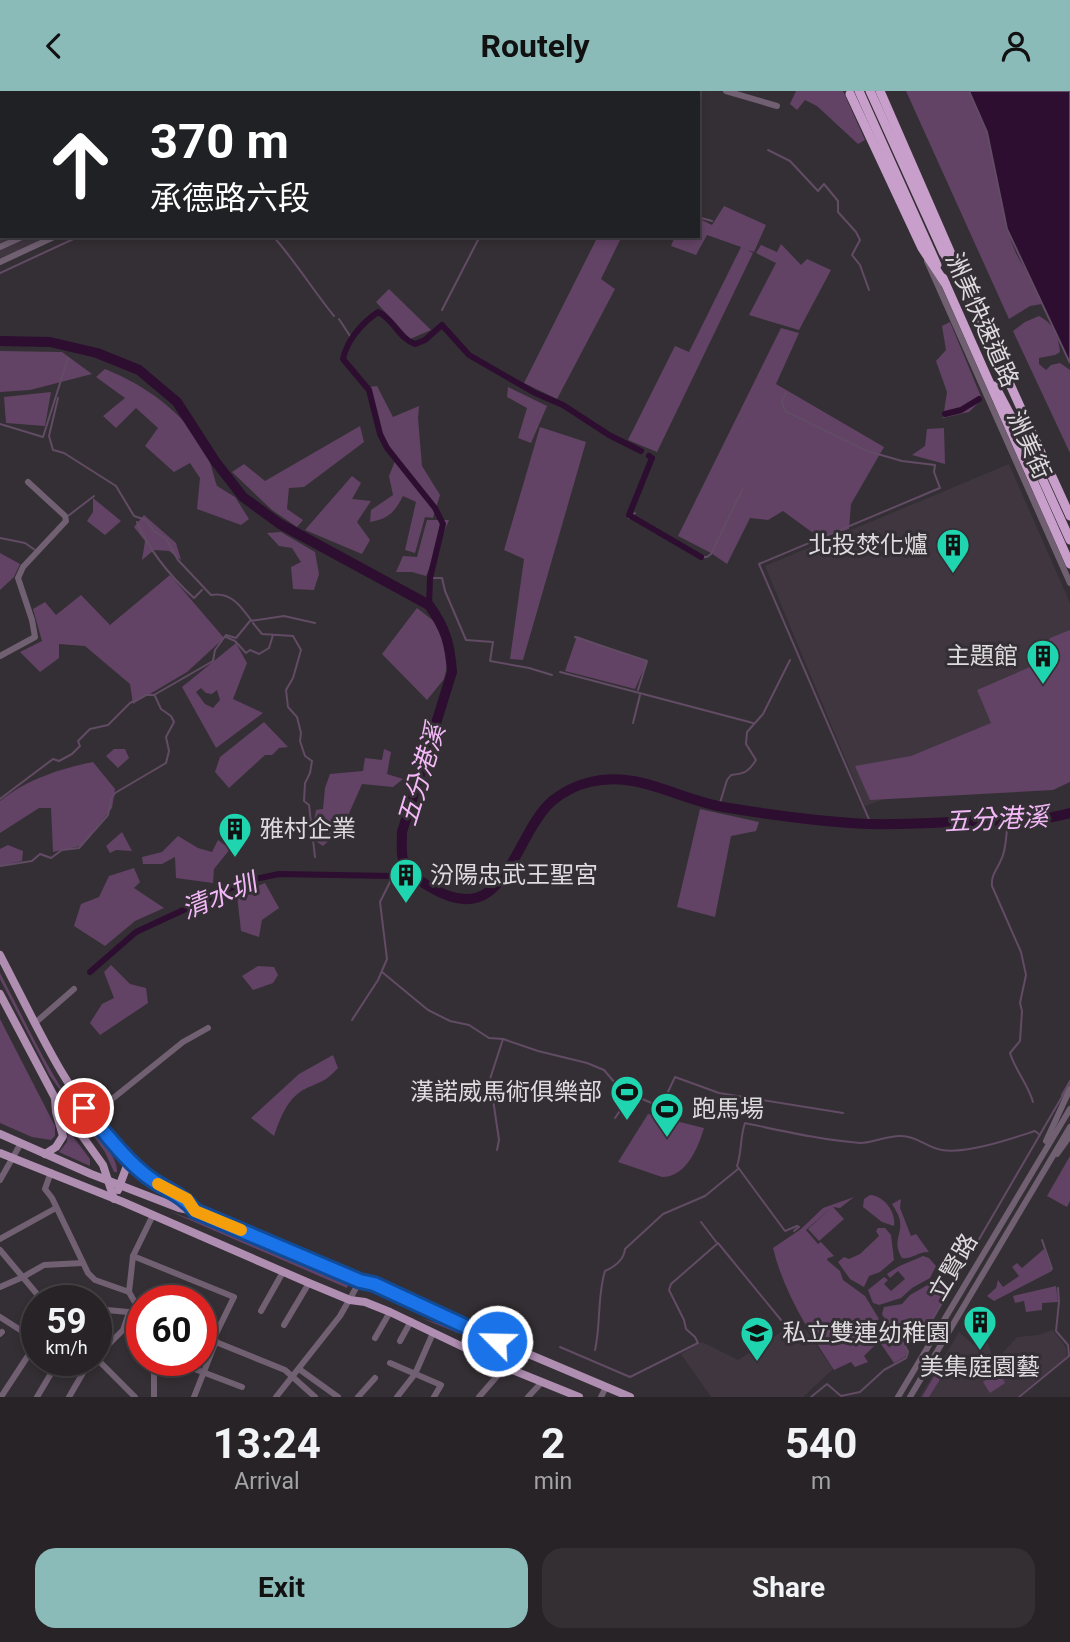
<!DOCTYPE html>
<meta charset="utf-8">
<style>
body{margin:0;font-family:Roboto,"Noto Sans TC",sans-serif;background:#332f33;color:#f1f3f6;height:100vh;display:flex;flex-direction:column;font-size:26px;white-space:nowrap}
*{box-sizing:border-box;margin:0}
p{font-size:23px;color:#a4a4a7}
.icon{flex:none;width:38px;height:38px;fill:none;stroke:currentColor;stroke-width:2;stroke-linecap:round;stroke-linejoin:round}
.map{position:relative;height:1306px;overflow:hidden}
.side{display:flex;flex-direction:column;background:#272327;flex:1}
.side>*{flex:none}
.guide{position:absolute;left:0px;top:0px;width:700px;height:147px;box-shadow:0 4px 10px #0003,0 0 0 2px #434044;background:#202124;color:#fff;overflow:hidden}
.speed{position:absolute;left:21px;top:1194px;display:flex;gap:14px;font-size:35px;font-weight:700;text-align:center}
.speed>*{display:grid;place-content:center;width:91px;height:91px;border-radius:50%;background:#272327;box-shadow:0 4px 10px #0003,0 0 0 2px #434044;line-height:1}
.speed small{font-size:18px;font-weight:400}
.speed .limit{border:10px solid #d22;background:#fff;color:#111}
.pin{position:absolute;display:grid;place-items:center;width:60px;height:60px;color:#fff;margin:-30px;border:4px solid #fff;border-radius:50%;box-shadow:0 2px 7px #0007}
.me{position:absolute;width:77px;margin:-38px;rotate:293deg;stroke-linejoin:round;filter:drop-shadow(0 0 5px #0008)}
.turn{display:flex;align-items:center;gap:24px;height:147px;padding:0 35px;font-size:32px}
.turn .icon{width:91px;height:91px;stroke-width:2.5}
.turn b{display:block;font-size:49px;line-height:60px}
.eta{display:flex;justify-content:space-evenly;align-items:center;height:119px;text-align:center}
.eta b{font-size:42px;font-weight:700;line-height:49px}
.cta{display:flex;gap:14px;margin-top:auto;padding:14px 35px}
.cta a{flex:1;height:80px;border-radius:21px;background:#8bbbb9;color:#111;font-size:28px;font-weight:700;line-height:80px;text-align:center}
.cta a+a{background:#332f33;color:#f1f3f6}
header{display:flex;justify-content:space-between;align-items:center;height:91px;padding:0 35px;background:#8bbbb9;color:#111;font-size:32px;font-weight:700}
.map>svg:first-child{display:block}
</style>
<header><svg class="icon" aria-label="back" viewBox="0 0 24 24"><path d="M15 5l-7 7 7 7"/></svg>Routely<svg class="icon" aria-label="person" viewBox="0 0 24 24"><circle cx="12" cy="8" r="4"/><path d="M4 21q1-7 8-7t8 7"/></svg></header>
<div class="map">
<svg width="1070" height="1306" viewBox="0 0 1070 1306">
<rect width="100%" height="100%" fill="#342f34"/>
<g fill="#3f3640">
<path d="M0,0H387L2,2V145H59L0,172Z"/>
<path d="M1009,373L1070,512V689L884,708L865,715L765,475Z"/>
<path d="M805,1238L833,1278L803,1306H711L681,1263L702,1251L738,1269L784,1239L786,1241Z"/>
<path d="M1053,1239L1066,1256L1067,1265L1017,1306H920L959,1241L975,1255L979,1252H988L993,1267L996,1269L1017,1246L1038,1244Z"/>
</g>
<g fill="#624365" fill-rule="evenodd">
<path d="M796,0H843L865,49L858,53L817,15L805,9L797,19L790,13Z"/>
<path d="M906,0H968C1002,45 994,109 1015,160C1023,178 1039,194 1042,213L1030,215L1009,228Z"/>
<path d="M724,115L766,134L754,161L748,159L753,162L657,361L628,349L675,255L689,261L741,156L707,144L696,164L671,155L675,145H698V127L712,134Z"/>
<path d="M598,145H622L601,188L615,198L557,308L524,292Z"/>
<path d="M781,153L801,174L807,168L831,179L799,239L749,224L776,172L756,162L761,154L777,161Z"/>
<path d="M389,198L431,239L410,248L376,211Z"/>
<path d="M1039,225C1054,233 1058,244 1060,261L1055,264L1039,267V273L1046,279L1051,274L1060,272L1070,279V362L1013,240L1025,231Z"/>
<path d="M950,231L982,308L969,321L943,327L947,301L936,270L946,259L942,235Z"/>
<path d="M781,237L799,242L776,293L884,356L851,413L849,438L820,447L783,420L768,429L750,427L727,473L711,462L678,445Z"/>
<path d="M0,260L62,261L92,283L30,299L0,301Z"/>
<path d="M105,278C145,294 183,321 205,359C211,370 213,384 217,395L235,406L249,428L241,434L197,418L200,387L190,372L174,381L145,355L158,337L136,317L116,337L103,325L125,307L96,286Z"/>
<path d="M377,295L393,326L419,315L418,327L422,375L440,404L433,427L425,426L415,462L405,459L416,411L403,405C395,421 388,428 370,431L371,419L393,404L389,385L397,365L384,348L370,296Z"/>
<path d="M508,296L547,315L531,352L518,347L527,317L507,306Z"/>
<path d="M51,301L45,335L6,332L4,306Z"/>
<path d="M360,335L364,351L304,396L289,397L287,418L303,429L297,436L272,419L232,381L244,373L265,390Z"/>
<path d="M540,336L586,351L523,569L510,568L524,468L504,459Z"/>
<path d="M944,337L945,373L912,364L925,355L927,338Z"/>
<path d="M352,385L361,392L352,408L371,410L357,431L370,449L362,463L305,439Z"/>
<path d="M93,407L121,430L105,444L87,430L93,421Z"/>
<path d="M144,424L176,452L181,469L169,460L154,459L142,469L145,450L134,436Z"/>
<path d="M427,429H449L426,485L412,481H396L403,465L417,466Z"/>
<path d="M281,441L315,461L319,483L314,499L293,498L291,476L301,471L292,457L279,455L267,442Z"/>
<path d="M0,462L20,473L14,486L0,499Z"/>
<path d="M170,484L224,547L187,581L133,613L130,593L85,555L59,553V567L40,581L20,561L42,550L33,518L45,511L56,524L81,504L110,534Z"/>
<path d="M417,517L440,535L449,567L444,588L427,609L382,563Z"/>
<path d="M1070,539V691L1053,699L870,709L855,675L911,665L991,632L977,599L1046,569L1044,562L1050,547Z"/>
<path d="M577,545L647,571L635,598L565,580Z"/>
<path d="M236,552L247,572L233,608L263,622L216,657L182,596ZM201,597L206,602L212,603L217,599L220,609L213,617L205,613L196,601Z"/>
<path d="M264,631L288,656L279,657L272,664H265L229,697L215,681L220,666Z"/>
<path d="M114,658H125L129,667L118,677L106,665Z"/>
<path d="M384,658L391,661L387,683L403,688L393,696L362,693L343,736L323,755L311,747L316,719L323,718L325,697L330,683L363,680L365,667L382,669Z"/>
<path d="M93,671L115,698L112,717L81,755L53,761L51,717H39L0,742V710C28,688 59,678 93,671Z"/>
<path d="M700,718L759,731L756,740L731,745L715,826L677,816Z"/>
<path d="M122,741L132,760L116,759L110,762L106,755Z"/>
<path d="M178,745L198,757L212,761L218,749L230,758L214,778L213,792L176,787L175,766L162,773H143L142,766L162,761Z"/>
<path d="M8,754L23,760L22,770L0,775V758Z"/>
<path d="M134,777L140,791L134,797L164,817L135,830L105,855L74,835L81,813L99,806L109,785Z"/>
<path d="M265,792L279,817L262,829L259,846L241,840L237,804Z"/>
<path d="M111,874L130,893L146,897L148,912L100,944L90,932L102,913L114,907L104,881Z"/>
<path d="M258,875L274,876L278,884L273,892L253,899L242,885Z"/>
<path d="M0,882C27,933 50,987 86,1032C97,1046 118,1064 117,1081H114L105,1061L50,985L0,888Z"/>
<path d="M0,928L55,1035V1045L51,1049L32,1046L0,1032Z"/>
<path d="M333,964L338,977C324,992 321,990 305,998C287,1007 280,1028 274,1045L251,1027L299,983Z"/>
<path d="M648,1023L704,1037C698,1057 686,1086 662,1086L618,1071Z"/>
<path d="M68,1039L90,1068V1075L59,1061L67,1051Z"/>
<path d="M1070,1065V1110L1067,1116L1047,1105Z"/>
<path d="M870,1104C885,1105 896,1122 894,1135L882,1131L863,1116L864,1108Z"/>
<path d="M854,1106L840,1117L833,1116L844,1128L819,1150L808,1138L833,1115L806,1139L818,1153L821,1151L834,1165L828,1167L827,1169L840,1180L843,1189L865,1205L879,1228L869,1234L877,1246L890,1238L882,1223L884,1216L902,1213L910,1204L936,1189L942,1192L940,1196L948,1201L928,1235L919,1237L904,1247L903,1252L907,1261L905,1266L894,1272L879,1250L864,1265L868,1271L855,1276L851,1271L834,1279C809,1241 784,1202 773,1157L801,1138L823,1117Z"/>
<path d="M901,1108L900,1117L911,1145L916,1143L929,1161C918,1160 912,1169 902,1167C892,1150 902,1145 900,1130C899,1124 895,1118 892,1113Z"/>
<path d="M169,1120L207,1134L348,1194L347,1197Z"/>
<path d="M878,1137H885L891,1144L894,1169L880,1181L869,1185L864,1196L850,1188L838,1171L844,1166L849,1168L860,1163L879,1145L876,1140Z"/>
<path d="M1044,1158L1052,1180L994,1210L987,1205L996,1197L998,1189L1003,1196L1019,1185L1012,1176L1017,1172L1022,1177Z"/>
<path d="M923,1165L929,1167L936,1175L930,1187L912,1197L901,1207L879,1214L873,1212L868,1199L884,1186L888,1189L884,1193L891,1200L905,1188L898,1180L890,1187L887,1183C899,1174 910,1171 923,1165Z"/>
<path d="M1056,1195L1058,1211L1042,1212V1219L1026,1221L1024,1210L1015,1212L1013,1205Z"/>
<path d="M421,1227L443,1234L541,1276Z"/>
<path d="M946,1265L952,1269L929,1306H922Z"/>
<path d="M1006,1275L1008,1277L1000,1282L1005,1292L990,1302L983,1291Z"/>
</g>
<path fill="#2d0d30" stroke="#624b64" stroke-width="2" d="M969,0H1070V272L1007,138L987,41Z"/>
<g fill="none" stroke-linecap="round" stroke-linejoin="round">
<g stroke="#624b64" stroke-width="2">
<path d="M768,59L790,70L818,100L824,93L838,110V121L856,141L860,149L852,164L860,174L869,199"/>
<path d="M698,126L712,130"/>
<path d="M273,145C295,170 313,199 334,225"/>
<path d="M0,182L80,145"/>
<path d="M442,219L480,145"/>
<path d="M339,228L352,248"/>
<path d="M786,302L782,311L785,320L867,360L902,370L935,374L934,381L940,397L759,473L871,733"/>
<path d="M58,307L49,345L53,359L64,362L116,395L134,425L146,429L154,440L166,448L178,469L211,504C231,501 240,514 251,529"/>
<path d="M0,333L43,346L68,267"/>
<path d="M68,425L94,405"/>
<path d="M629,427L635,422"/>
<path d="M137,431C149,459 171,486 194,507L202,499"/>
<path d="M0,447L25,452L35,459"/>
<path d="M701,466H707L711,463L743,397"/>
<path d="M430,487H442L445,500L466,549L493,551L490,570L529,577L552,584"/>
<path d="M253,532L262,543L293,545L301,559L293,587L286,599L288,616L297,626L301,642L300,650L305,665L312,670L310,682L305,692L304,710L309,714L315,766"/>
<path d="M226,546L235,550L246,562L250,559L259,563L269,557L273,544"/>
<path d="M575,546L647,570L638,599"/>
<path d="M560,581L753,632"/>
<path d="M633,632L640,604"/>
<path d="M0,708L53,668L59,670L72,663L80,655L78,650L90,638L108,634L130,612L146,604H154L213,570L215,559L226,544L236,547L250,530L284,525L315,532"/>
<path d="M719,715L727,689L731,684C745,683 749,680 756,669L746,653L747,641L763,623L790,569"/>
<path d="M1008,729C1006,741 1007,758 1001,769C997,779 991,783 992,795L1021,861L1026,884L1020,912L1022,920L1020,950L1010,962C1015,979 1028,993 1033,1011"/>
<path d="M0,775L32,770L40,763L51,767L62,759L79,757L108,724L111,708L115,702L166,672L169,660L166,646L174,631L171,625L161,618L155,605"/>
<path d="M382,881L428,919L450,930L469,934L489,947L503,948L490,988L499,1049L497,1059"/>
<path d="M352,929L378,889L387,868L380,811L393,785"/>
<path d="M503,948L538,960L587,972L604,979L621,999L654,1013L666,1005L675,986L719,1002L843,1022"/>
<path d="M1062,1004L1070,990"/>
<path d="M615,1027L630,1005"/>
<path d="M701,1131L717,1152"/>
<path d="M794,1140L799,1136L797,1135L785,1140L737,1075C742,1060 740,1046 745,1032C783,1040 821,1049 860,1052C874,1052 887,1044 902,1045C917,1045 927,1057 942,1059C967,1063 1010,1048 1035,1040L1040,1044"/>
<path d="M1042,1149L1052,1178"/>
<path d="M560,1256L630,1286L698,1252L695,1246L686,1238L684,1229L669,1199L671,1193L718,1152L781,1229"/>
<path d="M595,1259C601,1233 597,1206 605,1180C614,1176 624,1169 625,1158L663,1123L705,1105L738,1078"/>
<path d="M811,1306L827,1293L841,1305L860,1301L884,1279L906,1267L908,1261L904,1253L905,1248L919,1238L928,1236L1070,992"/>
<path d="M1019,1306L1069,1265L1068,1254L1056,1240L1059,1211L1058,1197"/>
</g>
<g stroke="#2d0d30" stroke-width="6">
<path d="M945,323L961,319L979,308"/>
<path d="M649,365L652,367L629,424L701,466"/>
<path d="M429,514L430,487L443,433L435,417L387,357L380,343L369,299L343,268C347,249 362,232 378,221C394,228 398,247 415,253L425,249L442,234L469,264L535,302L563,314L609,344L641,360"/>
<path d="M90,881L136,841L246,790L279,783L393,785L406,777"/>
</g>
<path stroke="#2d0d30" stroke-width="10" d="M0,250L50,251L97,262L139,279L177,311L215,370L243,406L280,433L429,514C446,538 450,553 452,581L402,741C401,773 401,779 430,796C506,842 512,746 552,710C562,702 577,694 590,691C636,679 678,708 723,716C771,724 821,731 870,733C905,734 941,731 976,730C1007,729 1039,731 1070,722"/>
<g stroke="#716072" stroke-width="6">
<path d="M131,0L132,2"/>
<path d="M268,0L269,2"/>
<path d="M726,0L777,15"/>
<path d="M12,2L16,0"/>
<path d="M151,2L155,0"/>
<path d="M331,2L335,0"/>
<path d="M385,2L389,0"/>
<path d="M0,7L2,6"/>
<path d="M0,35L2,39"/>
<path d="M0,62L2,66"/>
<path d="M0,156L24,145"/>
<path d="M927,170L1070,492"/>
<path d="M0,171L56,145"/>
<path d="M0,565L35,546L32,529L18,487L23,476L66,430L65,425L28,391"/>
<path d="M35,932L74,898"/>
<path d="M91,1025L183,951L208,937"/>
<path d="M1046,1050L1070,998"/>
<path d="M1057,1063L1070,1045"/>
<path d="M51,1081L45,1098L52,1107L88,1182L95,1189L129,1201L142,1224"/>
<path d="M0,1089L21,1052"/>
<path d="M0,1148L56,1117"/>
<path d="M0,1159L42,1209"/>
<path d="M133,1165L234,1206L213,1249"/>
<path d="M0,1196L23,1186L44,1174L82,1172"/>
<path d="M129,1201L133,1165L153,1124"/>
<path d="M96,1218L139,1222"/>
<path d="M261,1220L283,1181"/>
<path d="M0,1226L25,1242"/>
<path d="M284,1234L309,1192"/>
<path d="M0,1243L2,1241"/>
<path d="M201,1245L285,1279L315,1306"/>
<path d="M375,1247L390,1221"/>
<path d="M400,1250L411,1230"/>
<path d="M96,1266L123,1239L129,1222"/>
<path d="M96,1267L135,1306"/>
<path d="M171,1269L242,1296"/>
<path d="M390,1272L441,1294L434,1306"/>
<path d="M299,1278L338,1306"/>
<path d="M1,1306L37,1251"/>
<path d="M37,1306L59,1269"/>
<path d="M69,1306L87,1275L93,1269"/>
<path d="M154,1306V1269"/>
<path d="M194,1306L216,1250"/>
<path d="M276,1306L340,1225L360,1190"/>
<path d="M358,1306L375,1287"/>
<path d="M397,1306L415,1283L433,1242"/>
<path d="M479,1306L505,1276"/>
<path d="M528,1306L542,1291"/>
<path d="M601,1306L606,1296"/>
<path d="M898,1306L1070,1018"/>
<path d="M910,1306L1070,1036"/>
</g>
<g stroke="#af8eb2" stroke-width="8">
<path d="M0,864C34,929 64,998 113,1053C125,1066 138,1080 152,1089C169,1101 183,1103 195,1120"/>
<path d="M0,903L55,1007L103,1074L114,1108"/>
<path d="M0,1043L91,1083L179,1117L195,1120L360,1190L374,1193L453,1231L630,1306"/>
<path d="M0,1062L123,1111L309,1192L350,1209L365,1211L390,1221L505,1276L579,1306"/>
<path d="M45,1063L56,1056L63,1045L56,1021L55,1007"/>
<path d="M118,1099L129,1069"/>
</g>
<g stroke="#c89fcb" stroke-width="9">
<path d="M859,0L937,174"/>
<path d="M870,0L943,161L953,176"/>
<path d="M880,0L962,188L1070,425"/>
<path d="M352,2L355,0"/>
<path d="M368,2L372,0"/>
<path d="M943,187L1070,473"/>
<path d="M995,295L1033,367L1070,449"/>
</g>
<path stroke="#c89fcb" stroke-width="9" d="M850,3L922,157L945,192"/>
</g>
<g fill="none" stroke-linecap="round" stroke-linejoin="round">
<defs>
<path id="route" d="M84,1017C103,1039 120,1063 143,1082C160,1097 182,1102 195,1120L360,1190L374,1193L497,1250"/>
</defs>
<use href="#route" stroke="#114b97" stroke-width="18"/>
<use href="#route" stroke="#1a73e8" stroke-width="12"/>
<path stroke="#f59e0b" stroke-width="12" d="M158,1093L187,1108L195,1120L241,1139"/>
</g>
<defs>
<symbol id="building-pin" viewBox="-11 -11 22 30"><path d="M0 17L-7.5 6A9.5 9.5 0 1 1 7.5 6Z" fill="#1ed5b0" stroke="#342f34"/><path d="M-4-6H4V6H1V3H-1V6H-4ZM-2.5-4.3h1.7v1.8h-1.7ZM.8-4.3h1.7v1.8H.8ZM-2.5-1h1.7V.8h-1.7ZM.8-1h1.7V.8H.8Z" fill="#111"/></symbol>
<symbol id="stadium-pin" viewBox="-11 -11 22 30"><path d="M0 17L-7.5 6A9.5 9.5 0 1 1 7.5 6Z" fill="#1ed5b0" stroke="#342f34"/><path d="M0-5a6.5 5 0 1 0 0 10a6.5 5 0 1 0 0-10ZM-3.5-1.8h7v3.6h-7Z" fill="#111"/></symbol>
<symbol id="school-pin" viewBox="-11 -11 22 30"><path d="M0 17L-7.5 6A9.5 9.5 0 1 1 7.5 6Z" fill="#1ed5b0" stroke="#342f34"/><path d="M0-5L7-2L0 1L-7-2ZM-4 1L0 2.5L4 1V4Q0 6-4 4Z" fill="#111"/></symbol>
</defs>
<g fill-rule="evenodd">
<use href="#building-pin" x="934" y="435" width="38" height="52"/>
<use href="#building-pin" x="1024" y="546" width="38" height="52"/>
<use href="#building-pin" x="216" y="719" width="38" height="52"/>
<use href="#building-pin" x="387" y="765" width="38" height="52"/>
<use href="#stadium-pin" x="608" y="982" width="38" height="52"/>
<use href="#stadium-pin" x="648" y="999" width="38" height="52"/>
<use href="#building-pin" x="961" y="1212" width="38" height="52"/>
<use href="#school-pin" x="738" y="1223" width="38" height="52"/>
</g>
<g text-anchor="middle" stroke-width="6" stroke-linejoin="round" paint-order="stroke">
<g font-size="24" fill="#dedbdf" stroke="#342f34">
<text transform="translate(982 229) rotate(66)" y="8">洲美快速道路</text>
<text transform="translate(1029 354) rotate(66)" y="8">洲美街</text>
<text transform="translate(953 1176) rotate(-60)" y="8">立賢路</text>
</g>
<g font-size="24" fill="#dedbdf" stroke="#342f34" text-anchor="start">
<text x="928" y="462" text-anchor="end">北投焚化爐</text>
<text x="1018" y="573" text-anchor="end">主題館</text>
<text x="260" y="746">雅村企業</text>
<text x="430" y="792">汾陽忠武王聖宮</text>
<text x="602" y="1009" text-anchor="end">漢諾威馬術俱樂部</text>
<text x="692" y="1026">跑馬場</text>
<text x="782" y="1250">私立雙連幼稚園</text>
<text x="980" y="1284" text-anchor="middle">美集庭園藝</text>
</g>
<g font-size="26" font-style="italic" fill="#f3b8f7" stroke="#342f34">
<text transform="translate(421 684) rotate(-73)" y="9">五分港溪</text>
<text transform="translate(996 728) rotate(-3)" y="9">五分港溪</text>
<text transform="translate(219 805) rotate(-22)" y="9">清水圳</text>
</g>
</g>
</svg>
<div class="speed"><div>59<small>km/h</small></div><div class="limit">60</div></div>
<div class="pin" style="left:84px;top:1017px;background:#d93025"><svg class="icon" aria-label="arrive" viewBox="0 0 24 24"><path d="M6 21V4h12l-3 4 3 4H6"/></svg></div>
<svg class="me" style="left:497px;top:1250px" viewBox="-20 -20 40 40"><circle r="17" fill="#1a73e8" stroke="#fff" stroke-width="3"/><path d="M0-11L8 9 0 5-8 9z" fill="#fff"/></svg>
<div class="guide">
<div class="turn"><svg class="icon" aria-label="ahead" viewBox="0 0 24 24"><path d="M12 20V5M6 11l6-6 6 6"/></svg><div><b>370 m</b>承德路六段</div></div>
</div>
</div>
<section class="side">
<div class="eta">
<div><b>13:24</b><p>Arrival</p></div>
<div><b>2</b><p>min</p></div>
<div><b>540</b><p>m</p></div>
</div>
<div class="cta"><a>Exit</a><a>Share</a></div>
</section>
